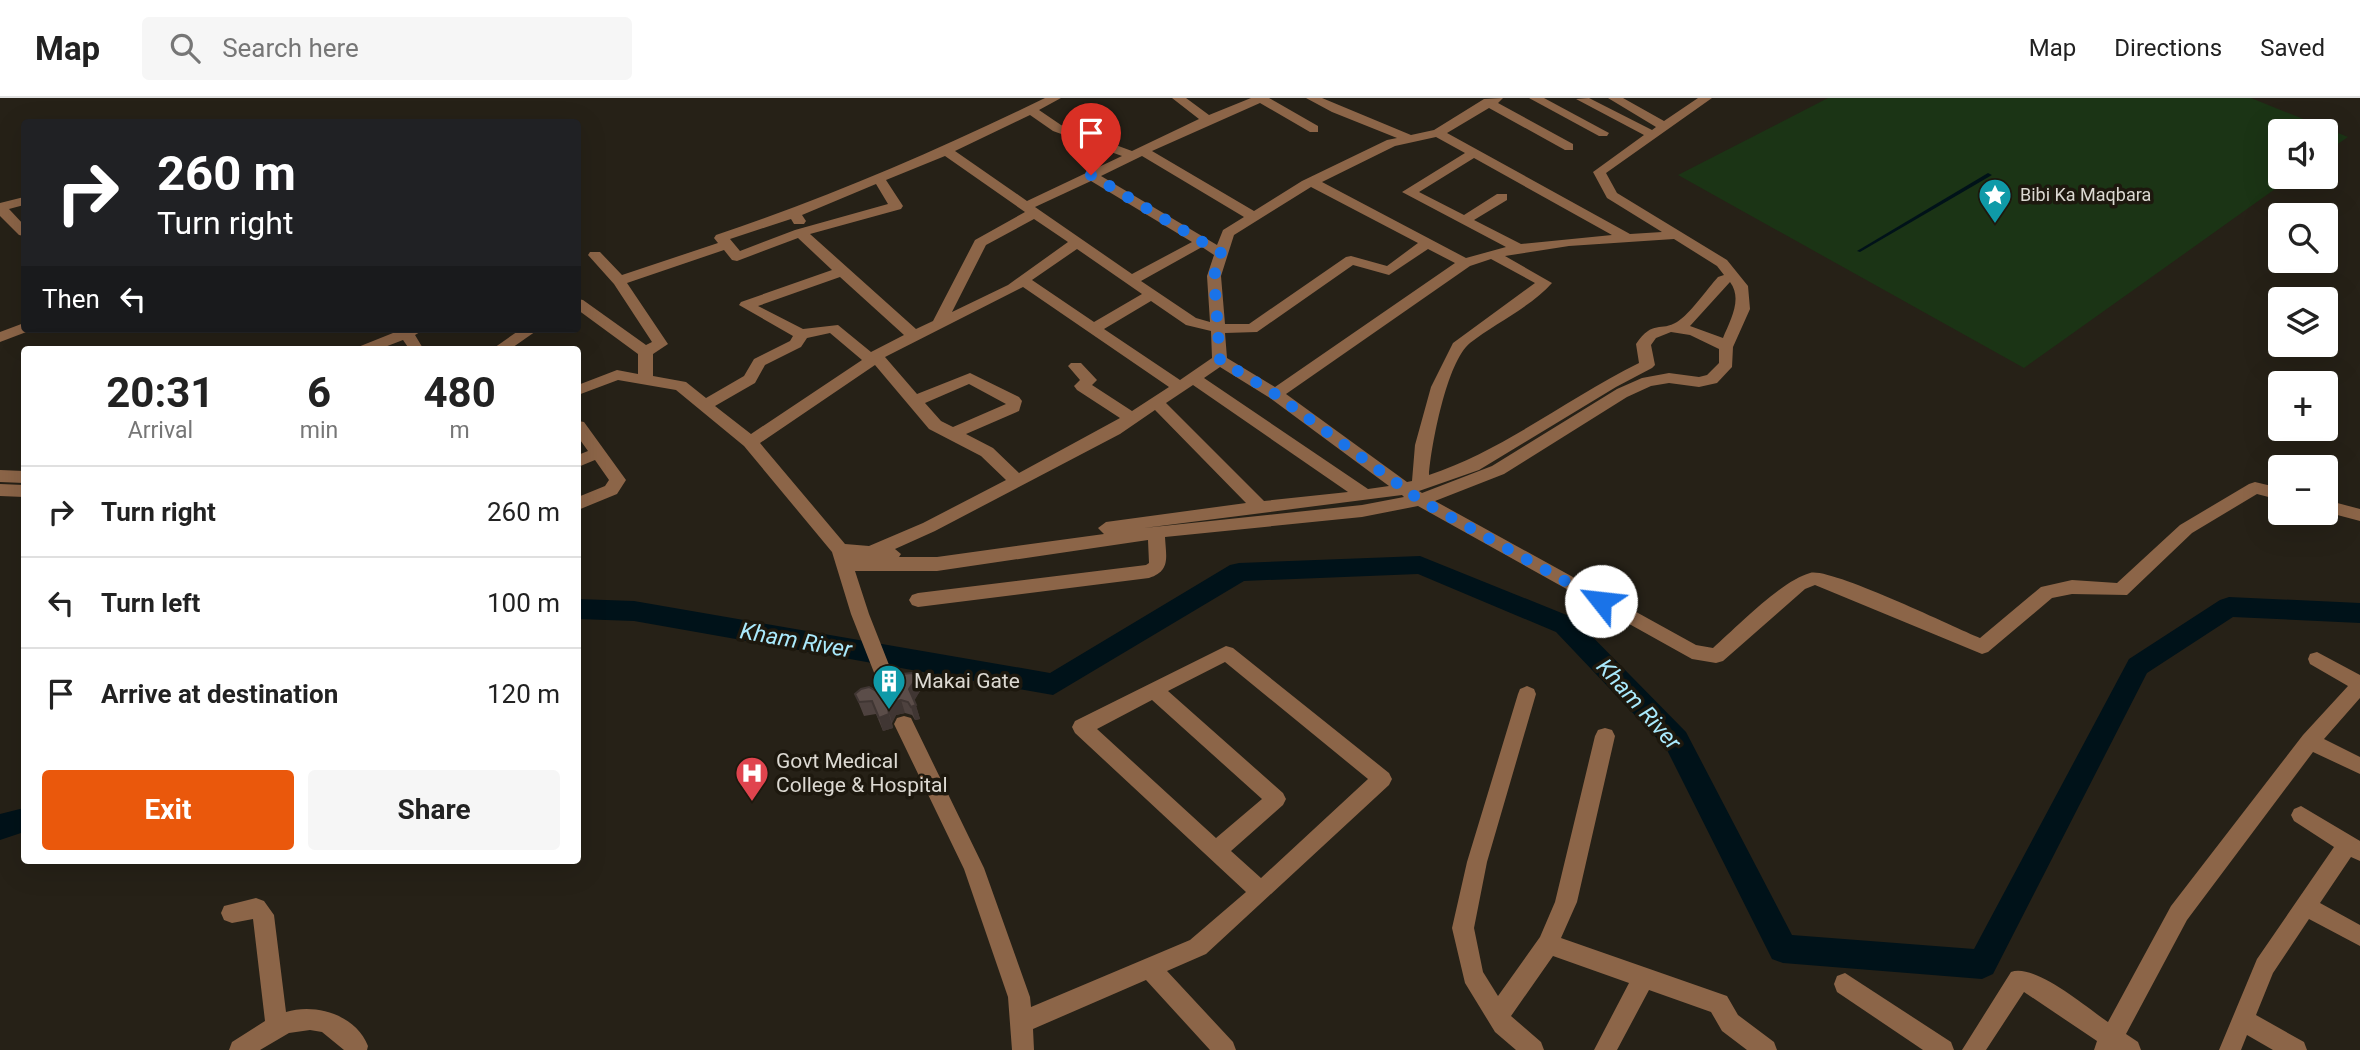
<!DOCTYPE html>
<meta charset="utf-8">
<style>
body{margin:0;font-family:Roboto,sans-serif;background:#f6f6f6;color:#222;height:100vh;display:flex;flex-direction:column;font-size:26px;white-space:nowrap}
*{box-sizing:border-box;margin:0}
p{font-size:23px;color:#767676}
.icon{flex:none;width:38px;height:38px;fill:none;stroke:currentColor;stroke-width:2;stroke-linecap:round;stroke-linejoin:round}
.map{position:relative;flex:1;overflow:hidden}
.details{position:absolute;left:21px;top:248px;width:560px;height:518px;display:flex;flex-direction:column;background:#fff;border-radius:7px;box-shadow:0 7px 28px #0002}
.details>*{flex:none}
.hud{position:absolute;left:21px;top:21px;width:560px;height:214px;border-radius:7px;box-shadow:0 7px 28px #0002;background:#202124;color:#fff;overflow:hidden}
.buttons{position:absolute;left:2268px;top:21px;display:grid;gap:14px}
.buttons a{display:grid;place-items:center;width:70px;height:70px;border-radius:7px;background:#fff;box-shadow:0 7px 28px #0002;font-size:35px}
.pin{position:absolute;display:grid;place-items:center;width:60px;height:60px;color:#fff;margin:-72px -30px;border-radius:50% 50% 50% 0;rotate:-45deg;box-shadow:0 0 7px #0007}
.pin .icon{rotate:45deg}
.me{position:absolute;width:77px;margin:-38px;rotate:299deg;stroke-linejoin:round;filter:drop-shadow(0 0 5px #0008)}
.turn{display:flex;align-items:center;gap:24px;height:147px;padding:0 21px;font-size:32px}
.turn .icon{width:91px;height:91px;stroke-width:2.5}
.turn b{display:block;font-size:49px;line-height:60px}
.then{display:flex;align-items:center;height:66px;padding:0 21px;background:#0003;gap:14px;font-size:26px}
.eta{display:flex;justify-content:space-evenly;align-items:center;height:119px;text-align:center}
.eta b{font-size:42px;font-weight:700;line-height:49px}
.primary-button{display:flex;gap:14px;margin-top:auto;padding:14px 21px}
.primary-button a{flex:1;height:80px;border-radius:7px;background:#ea580c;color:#fff;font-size:28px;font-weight:700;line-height:80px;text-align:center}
.primary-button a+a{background:#f6f6f6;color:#222}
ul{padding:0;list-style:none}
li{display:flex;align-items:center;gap:21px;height:91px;padding:0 21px;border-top:2px solid #e0e0e0}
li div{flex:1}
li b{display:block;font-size:26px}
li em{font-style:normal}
header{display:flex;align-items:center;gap:42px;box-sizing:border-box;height:98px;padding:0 35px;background:#fff;border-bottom:2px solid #e0e0e0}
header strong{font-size:33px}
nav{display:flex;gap:38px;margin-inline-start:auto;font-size:24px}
.search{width:490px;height:63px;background:#f6f6f6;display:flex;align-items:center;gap:18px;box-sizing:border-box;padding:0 24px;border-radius:7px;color:#767676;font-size:26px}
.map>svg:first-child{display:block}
</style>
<header>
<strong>Map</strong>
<div class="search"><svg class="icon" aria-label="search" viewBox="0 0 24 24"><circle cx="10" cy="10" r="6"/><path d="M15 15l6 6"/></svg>Search here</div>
<nav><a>Map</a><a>Directions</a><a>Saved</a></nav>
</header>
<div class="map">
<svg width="2360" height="952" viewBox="0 0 2360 952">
<rect width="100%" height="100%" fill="#262117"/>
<path fill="#1b3415" d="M1828,0H2251L2348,39L2326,54V33H2280V79H2292L2024,270L1678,77Z"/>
<path fill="#001219" d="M1988,75L1992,77L1860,154L1857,153Z"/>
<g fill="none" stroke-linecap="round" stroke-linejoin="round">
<g fill="#001219" fill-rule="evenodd">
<path d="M1420,458L1574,520L1686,634L1792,837L1974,851L2129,561L2220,502L2229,499L2360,505V525L2233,519L2147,575L1993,876L1982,881L1783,865L1772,861L1666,650L1556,534L1418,476L1244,483L1053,597L634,523L578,521V501L634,503L1050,575L1230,467L1239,465Z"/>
<path d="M24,710V734L0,742V716Z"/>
</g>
<g fill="#8c6548" fill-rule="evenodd">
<path d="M1045,0H1061L1039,12L1061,27L1132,53L1199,21L1172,0H1186L1209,17L1251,0H1269L1318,28V34H1310L1260,5L1152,53L1254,113L1302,83L1387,42L1397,40L1332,14L1306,0H1322L1411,37L1434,32L1484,1L1503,0L1498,5L1573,46V52H1565L1489,10L1447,35L1630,136L1662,134L1607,100L1593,74L1644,37L1576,1L1589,0L1652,32L1656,29L1608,0H1623L1664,23L1698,0H1712L1606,75L1617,95L1727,162L1748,188L1750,211L1733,249L1732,269L1717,285L1699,289L1669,285L1651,288L1627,299L1504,376L1435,403L1696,547L1713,550C1737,529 1781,483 1810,475C1830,469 1953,529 1980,540L2041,489L2072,482L2117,485L2180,427L2249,386L2255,384L2280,390V402L2257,396L2192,435L2127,497L2072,496L2052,500L1988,554L1982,556L1815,487L1805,491L1723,563L1716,565L1692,561L1418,408L1362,419L1165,439C1166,459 1171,473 1149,480L918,509L912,507L909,502L912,497L918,495L1146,467L1149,465L1148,442L937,473H855L869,516L904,605L902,610L895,613L888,610L886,605L851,516L832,454L744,348L676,292L618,282L578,297V287L617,272L638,276V256L578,212V201L583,202L646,247L652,244L614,186L588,157L590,154H600L622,177L718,145L714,140L716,137C829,99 938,52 1045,0ZM1030,17L1053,33L1122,58L1027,103L955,53ZM1436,39L1465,55L1402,94L1506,149L1466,160L1322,84L1395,48ZM945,58L1025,114L975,142L933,223L916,231L810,136L901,111L903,108L886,82ZM1142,58L1244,119L1223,132L1217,147L1101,78ZM1474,60L1612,137L1521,146L1474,122L1507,102V96H1497L1464,117L1419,94ZM1091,83L1192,144L1132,176L1035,109ZM876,86L888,106L795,132L740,153L730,141L791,121L794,126H804L806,123L802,117ZM1311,89L1418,145L1387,168L1351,158L1346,159L1249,226H1225L1221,178L1234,137ZM1034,121L1068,144L1008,187L952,214L986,147ZM798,140L832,172L741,204L739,207L793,238L790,243L754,261L744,278L706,300L686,284L653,278V256L668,246L627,185L724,152L732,162L737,163ZM1674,141L1717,168L1724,177L1718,179C1707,191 1690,216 1677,224C1661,234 1653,221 1636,246L1639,265C1568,300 1504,352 1429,377C1431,348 1447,263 1470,245C1494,226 1532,208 1552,185L1505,158L1569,148ZM1202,149L1214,157L1207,178L1210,224L1196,220L1141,183ZM1077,151L1142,196L1094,224L1032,182ZM1428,151L1455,165L1275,289L1227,260L1225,235L1257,234L1353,167L1389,177ZM1491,161L1535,185L1453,245L1431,289L1415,347L1412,383L1407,384L1286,296L1470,168ZM840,179L904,237L871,254L838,227L803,231L758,208ZM1730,184C1743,201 1730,223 1723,240L1690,228ZM1023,189L1169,289L1132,313L1092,287L1097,282L1081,265H1071L1068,268L1080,282L1074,288L1077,292L1120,320L1019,375L993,350L966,336L1019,313L1022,303L1019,299L970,275L917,296L885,259ZM1151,203L1186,227L1211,233L1212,260L1180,282L1104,231ZM1671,234L1690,237L1719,251V265L1707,277L1699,279L1669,275L1642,280L1617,291L1492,368L1422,395L1419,393L1479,372L1616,289L1652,270L1655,267L1651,247L1656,240ZM830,235L862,262L751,336L715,308L755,285L765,267L801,249L807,240ZM875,267L929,331L981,358L1006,382L923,425L869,448L845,446L760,345ZM1220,269L1270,300L1389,388L1368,391L1204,280ZM969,286L1006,306L953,329L941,323L925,305ZM1193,287L1348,394L1264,403L1166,305ZM1155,312L1246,405L1106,424L1098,430L1104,436L937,459H899L901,456L895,451L935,433L1120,336ZM1402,397L1404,399L1362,407L1144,430Z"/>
<path d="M1529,0H1544L1609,35L1607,38H1599Z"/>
<path d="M24,99V107L9,111L24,127V138L19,137L0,118V105Z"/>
<path d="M24,225V231H31L29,233L0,244V234Z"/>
<path d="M425,231L415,237L424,252H410L403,242L377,252H356L358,249L403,231Z"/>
<path d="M521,231H539L509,252H491Z"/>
<path d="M578,323L584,324L626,382L617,396L578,412V399L605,388L609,382L595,362L578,369V357L588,353L578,339Z"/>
<path d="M0,372L24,373V385L0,384Z"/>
<path d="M0,386L24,387V399L0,398Z"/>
<path d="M2326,402L2360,411V423L2326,414Z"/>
<path d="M1226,548L1233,550L1389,675L1392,681L1389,687L1206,856L1167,873L1233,944L1236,952H1210L1146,882L1033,931L1034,952H1012L1008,899L964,771L894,626L897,620L904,618L911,620L984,770L1030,899L1031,909L1190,842L1246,794L1075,635L1072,629L1075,623ZM1225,564L1368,681L1261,780L1231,753L1283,707L1286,701L1283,695L1168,593ZM1152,602L1262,701L1216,740L1097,631Z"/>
<path d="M2317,554L2360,577V600L2324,641L2360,659V676L2313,654L2187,822L2126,936L2138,944L2141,952H2094L2097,943L2024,894L1986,952H1962L2011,874C2035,865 2087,910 2108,924L2171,808L2303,637L2348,588L2310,566L2308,561L2310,556Z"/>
<path d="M1527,588L1534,591L1536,596L1487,764L1474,830L1483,874L1498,898L1540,839L1555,804L1595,638L1598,632L1605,630L1612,632L1615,638L1577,804L1561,840L1727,898L1738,917L1774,944L1777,952H1747L1722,933L1711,914L1649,892L1617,952H1594L1629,885L1553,858L1511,918L1541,944L1544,952H1516L1495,934L1465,885L1452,830L1467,764L1518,596L1520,591Z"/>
<path d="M2301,708L2360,743V763L2351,759L2320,805L2360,827V848L2309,821L2273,875L2256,917L2304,944L2307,952H2273L2247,937L2241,952H2219L2257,861L2334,749L2294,723L2291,717L2294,711Z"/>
<path d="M256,800L264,803L274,817L286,914C316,905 356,917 368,948L367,952H344L322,934L310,932L289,935L260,952H229L232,944L265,923L253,821L232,825L224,822L221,815L224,808Z"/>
<path d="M1845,875L1951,944L1954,952H1923L1837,894L1834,886L1837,878Z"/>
</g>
</g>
<path fill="#4e423f" d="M917,579L920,593L914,602L920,621L915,622L912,617L905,615L896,617L892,625L893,630L883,633L876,616L864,618L855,596L892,602L899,599L902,593L899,580Z"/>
<g fill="#403633">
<path d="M917,579L920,593L913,605L909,591Z"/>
<path d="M901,602L905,615L896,617L892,625L888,611L892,604Z"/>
<path d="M916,607L920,621L915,622L911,609Z"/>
<path d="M889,616L893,630L883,633L879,620Z"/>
</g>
<path fill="#5b4d49" stroke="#403633" stroke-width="2" d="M912,575L917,579L909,591L916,607L911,609L908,604L901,602L892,604L888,611L889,616L879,620L872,603L859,604L855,596L861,591L869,589L892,602L899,599L903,592L899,580L902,576Z"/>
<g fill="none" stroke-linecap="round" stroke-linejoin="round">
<path stroke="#1a73e8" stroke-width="12" stroke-dasharray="0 21.6" d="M1091,77L1221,155L1214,178L1220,262L1275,296L1420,402L1601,503"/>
</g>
<defs>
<symbol id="sight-pin" viewBox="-11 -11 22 30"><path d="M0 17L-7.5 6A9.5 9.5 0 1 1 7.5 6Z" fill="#0f9aa8" stroke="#1d180e"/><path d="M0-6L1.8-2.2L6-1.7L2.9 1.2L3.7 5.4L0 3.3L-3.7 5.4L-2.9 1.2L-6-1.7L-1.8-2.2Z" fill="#fff"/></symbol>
<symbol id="building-pin" viewBox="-11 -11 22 30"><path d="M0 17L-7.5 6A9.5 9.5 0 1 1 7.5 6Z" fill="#0f9aa8" stroke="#1d180e"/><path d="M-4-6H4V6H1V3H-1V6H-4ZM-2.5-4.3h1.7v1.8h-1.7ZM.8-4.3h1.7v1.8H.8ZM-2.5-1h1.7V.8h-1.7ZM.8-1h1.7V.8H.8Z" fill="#fff"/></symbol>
<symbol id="hospital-pin" viewBox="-11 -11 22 30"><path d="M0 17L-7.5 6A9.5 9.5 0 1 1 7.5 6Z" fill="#e0444e" stroke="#1d180e"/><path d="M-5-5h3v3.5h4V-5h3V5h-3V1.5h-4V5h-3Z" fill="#fff"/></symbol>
</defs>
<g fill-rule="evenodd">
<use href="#sight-pin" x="1976" y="78" width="38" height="52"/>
<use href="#building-pin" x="870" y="564" width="38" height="52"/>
<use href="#hospital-pin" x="733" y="656" width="38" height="52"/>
</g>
<g text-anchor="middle" stroke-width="7" stroke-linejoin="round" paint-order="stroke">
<g font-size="18" fill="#dcd9d2" stroke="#1d180e" text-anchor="start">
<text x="2020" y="103">Bibi Ka Maqbara</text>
</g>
<g font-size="21" fill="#dcd9d2" stroke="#1d180e" text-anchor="start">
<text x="914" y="590">Makai Gate</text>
<text x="776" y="670">Govt Medical<tspan x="776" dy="24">College &amp; Hospital</tspan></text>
</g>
<g font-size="23" font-style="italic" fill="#aaeafd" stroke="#1d180e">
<text transform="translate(796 542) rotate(10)" y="8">Kham River</text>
<text transform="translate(1639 606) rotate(48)" y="8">Kham River</text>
</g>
</g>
</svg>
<div class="buttons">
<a><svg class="icon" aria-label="sound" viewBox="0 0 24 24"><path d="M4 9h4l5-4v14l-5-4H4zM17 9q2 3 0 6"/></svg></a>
<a><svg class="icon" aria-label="search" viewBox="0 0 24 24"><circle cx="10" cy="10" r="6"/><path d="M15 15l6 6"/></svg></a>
<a><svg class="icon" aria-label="layers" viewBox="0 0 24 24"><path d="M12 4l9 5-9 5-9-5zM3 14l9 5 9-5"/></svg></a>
<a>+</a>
<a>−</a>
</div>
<div class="pin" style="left:1091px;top:77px;background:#d93025"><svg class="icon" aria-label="arrive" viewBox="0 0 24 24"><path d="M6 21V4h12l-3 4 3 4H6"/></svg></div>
<svg class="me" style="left:1601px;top:503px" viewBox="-20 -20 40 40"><circle r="19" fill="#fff"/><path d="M0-13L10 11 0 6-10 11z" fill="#1a73e8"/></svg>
<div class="hud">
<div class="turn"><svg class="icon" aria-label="right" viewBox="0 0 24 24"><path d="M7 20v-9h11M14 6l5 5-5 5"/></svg><div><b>260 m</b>Turn right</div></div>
<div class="then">Then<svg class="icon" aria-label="left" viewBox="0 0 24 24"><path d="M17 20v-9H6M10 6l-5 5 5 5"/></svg></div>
</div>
<section class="details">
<div class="eta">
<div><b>20:31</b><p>Arrival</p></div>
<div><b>6</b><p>min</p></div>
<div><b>480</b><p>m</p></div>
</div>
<ul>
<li><svg class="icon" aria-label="right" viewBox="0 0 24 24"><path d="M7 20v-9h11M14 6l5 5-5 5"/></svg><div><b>Turn right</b></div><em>260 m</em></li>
<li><svg class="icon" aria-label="left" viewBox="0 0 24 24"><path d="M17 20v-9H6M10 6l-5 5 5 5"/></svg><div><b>Turn left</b></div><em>100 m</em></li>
<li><svg class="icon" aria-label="arrive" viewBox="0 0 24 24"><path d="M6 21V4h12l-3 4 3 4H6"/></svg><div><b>Arrive at destination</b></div><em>120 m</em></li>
</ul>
<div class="primary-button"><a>Exit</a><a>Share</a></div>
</section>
</div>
